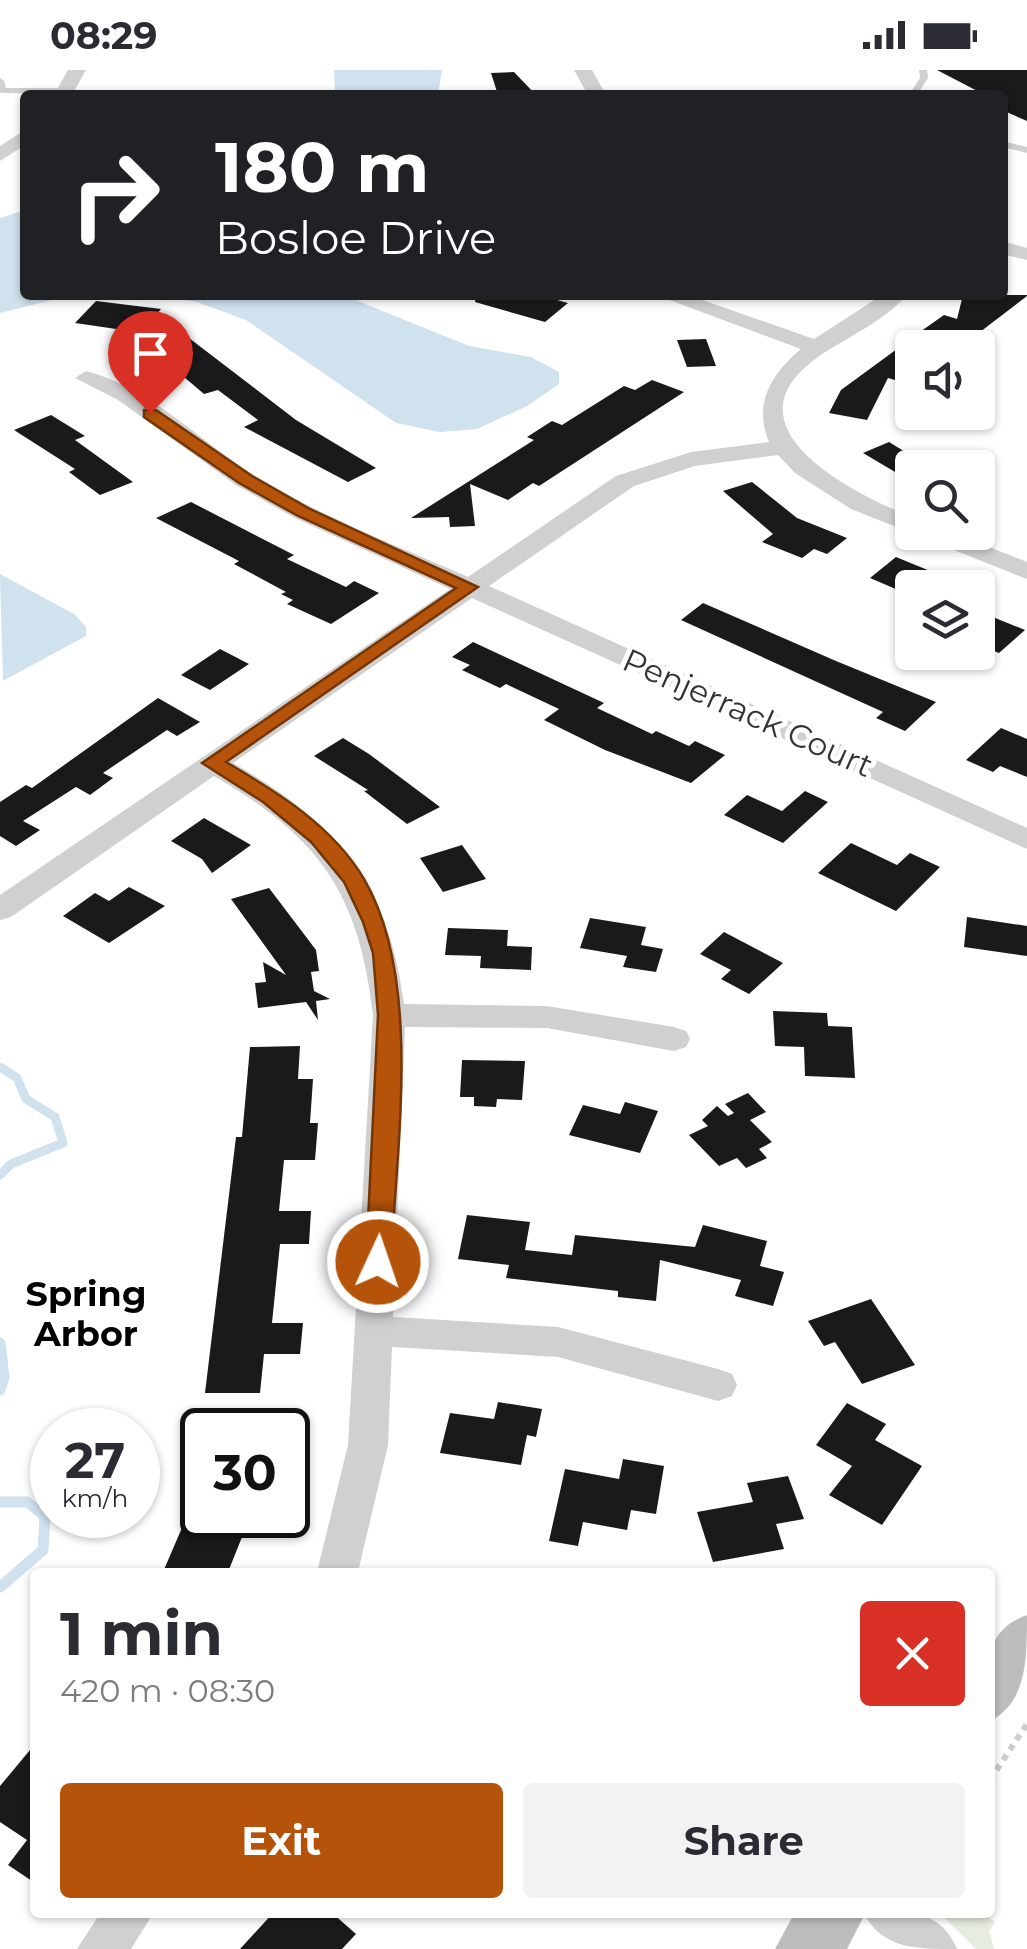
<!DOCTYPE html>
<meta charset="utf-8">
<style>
body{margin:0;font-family:Montserrat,sans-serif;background:#f2f2f3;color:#2b2b33;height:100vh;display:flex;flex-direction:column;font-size:38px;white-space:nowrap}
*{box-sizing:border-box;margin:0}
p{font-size:32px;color:#7c7c81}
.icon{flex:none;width:55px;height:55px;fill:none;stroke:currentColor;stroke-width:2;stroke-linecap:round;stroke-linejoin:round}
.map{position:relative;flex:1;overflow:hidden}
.drawer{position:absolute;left:30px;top:1498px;width:965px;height:350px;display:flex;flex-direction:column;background:#fff;border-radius:10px;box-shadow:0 2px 8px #0004}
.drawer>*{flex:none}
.hud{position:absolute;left:20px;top:20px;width:988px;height:210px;border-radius:10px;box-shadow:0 2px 8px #0004;background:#202124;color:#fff;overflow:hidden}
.buttons{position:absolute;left:895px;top:260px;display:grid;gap:20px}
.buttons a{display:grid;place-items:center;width:100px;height:100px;border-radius:10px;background:#fff;box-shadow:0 2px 8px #0004;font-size:50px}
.speed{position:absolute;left:30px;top:1338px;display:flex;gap:20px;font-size:50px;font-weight:700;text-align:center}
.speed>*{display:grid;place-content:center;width:130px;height:130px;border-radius:50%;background:#fff;box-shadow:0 2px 8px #0004;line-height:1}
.speed small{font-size:25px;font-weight:400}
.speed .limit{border:5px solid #111;border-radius:15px;background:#fff;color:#111}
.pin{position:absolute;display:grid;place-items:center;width:85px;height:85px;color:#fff;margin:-102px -42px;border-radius:50% 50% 50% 0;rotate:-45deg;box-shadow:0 0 10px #0007}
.pin .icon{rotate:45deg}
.me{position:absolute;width:110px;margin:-55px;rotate:3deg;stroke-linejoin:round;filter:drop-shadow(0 0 8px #0008)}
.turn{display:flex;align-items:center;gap:35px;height:210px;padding:0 30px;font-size:45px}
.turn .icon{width:130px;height:130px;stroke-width:2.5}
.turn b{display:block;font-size:70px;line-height:85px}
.round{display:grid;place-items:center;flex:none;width:105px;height:105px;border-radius:10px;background:#f2f2f3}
.headline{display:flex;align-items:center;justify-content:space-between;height:170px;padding:0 30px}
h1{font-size:60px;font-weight:700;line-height:75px}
.cta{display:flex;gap:20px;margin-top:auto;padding:20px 30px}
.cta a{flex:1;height:115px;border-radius:10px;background:#b45309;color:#fff;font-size:40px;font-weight:700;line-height:115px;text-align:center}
.cta a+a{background:#f2f2f3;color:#2b2b33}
.status{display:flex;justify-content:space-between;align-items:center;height:70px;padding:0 50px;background:#fff;direction:ltr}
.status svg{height:28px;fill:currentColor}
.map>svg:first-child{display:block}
</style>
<div class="status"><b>08:29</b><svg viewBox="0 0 49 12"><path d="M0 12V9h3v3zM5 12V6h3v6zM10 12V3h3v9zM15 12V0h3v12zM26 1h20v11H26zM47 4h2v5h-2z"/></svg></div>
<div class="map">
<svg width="1027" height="1879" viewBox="0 0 1027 1879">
<rect width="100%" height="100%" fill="#fff"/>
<path fill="#e6ecdf" d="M940,1843H983L995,1852L989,1861L994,1879H976Z"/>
<g fill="#cfe2ee">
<path d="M334,0H442L438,25H335Z"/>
<path d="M25,140V225H72L0,243V148Z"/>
<path d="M145,225H343L469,276L531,287L559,302V314L527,336L477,359L440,362L396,353L246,250L197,232Z"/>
<path d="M0,504L74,544L86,557V566L3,611Z"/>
</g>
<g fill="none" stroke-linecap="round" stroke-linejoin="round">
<path stroke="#cfe2ee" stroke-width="9" d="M0,997L17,1008L26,1029L55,1047L63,1073L11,1094L0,1105"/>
<g stroke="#cfe2ee" stroke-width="11">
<path d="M0,1273L4,1307L0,1320"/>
<path d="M0,1432H27L45,1446L43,1480L0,1517"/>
</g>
</g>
<g fill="#1a1a1a">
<path d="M937,0H1027V51L1002,40V25H985Z"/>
<path d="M514,2L536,25H498L491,3Z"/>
<path d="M476,225H539L568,233L545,252L475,232Z"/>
<path d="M963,225H1027V226L959,278L917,264L944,245L957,249Z"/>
<path d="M96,231L161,239L137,267L130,261L75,253Z"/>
<path d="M189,268L296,350L376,398L348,412L244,357L258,350L218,320L204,324L151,279Z"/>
<path d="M912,268V304L902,312L888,308L867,350L829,343L841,320Z"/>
<path d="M706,269L716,296L687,297L677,270Z"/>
<path d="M652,310L684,322L539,416L533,413L508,430L470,414L475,456L450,457L449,447L411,448L534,370L527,367L552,351L562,355L624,316L635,320Z"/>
<path d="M51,345L85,366L75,370L133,412L100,425L69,402L75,399L14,360Z"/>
<path d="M889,372L912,386V412L863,383Z"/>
<path d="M752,412L797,448L847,468L827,484L814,479L802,488L762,472L773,464L723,421Z"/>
<path d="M191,432L294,485L287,489L346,517L354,511L379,523L331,554L287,534L293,530L281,524L286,522L234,494L239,491L156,448Z"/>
<path d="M896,487L969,517V518H912V526L870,508Z"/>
<path d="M703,533L836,591L936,632L905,661L876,648L883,642L681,550Z"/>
<path d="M978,541L1025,560L999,583L978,575Z"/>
<path d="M473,572L604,633L597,638L652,664L656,661L689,676L695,671L725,685L691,713L605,680L544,650L559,639L506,614L500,618L462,600L470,595L452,587Z"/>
<path d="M220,579L249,594L210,620L181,605Z"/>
<path d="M158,628L200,652L177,666L167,660L103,703L113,708L90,725L76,717L23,751L40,760L16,776L0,766V732L26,715L32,718Z"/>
<path d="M1001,658L1027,669V707L1000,696L993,702L966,690Z"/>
<path d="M343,668L369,684L440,737L407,754L364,721L368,720L314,686Z"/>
<path d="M805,721L828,732L783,773L724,745L747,725L782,741Z"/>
<path d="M204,748L251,775L212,803L202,789L171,771Z"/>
<path d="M851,773L897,795L910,783L940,797L896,841L818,803Z"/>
<path d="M462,775L486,809L443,822L420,788Z"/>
<path d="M129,817L165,836L109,873L63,846L95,823L109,831Z"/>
<path d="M269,818L316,880L319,901L311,902L314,921L330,929L316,931L318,950L306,932L258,938L255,913L266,912L263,892L286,905L231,829Z"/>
<path d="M967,847L1027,856V886L964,877Z"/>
<path d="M590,848L646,857L641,875L663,879L656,902L623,897L627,886L580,878Z"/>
<path d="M448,858L508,860L507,876L532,877L531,900L480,898L481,886L445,885Z"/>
<path d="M724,862L783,893L749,924L721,909L731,900L700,884Z"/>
<path d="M773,941L827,943L828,956L852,957L855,1008L805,1006L804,977L775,976Z"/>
<path d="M300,976L298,1009H313L310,1053H318L315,1090H284L279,1141H311L309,1174H280L272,1253H303L300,1284H264L260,1323H205L236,1067H242L250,977Z"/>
<path d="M462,990L525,991L522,1030L497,1029L496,1037L474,1036V1027H460Z"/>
<path d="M748,1023L766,1042L750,1050L772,1072L759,1079L767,1088L746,1098L737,1088L719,1096L689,1065L708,1056L702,1050L717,1036L728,1046L734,1043L725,1034Z"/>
<path d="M625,1032L658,1041L640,1083L569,1065L583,1035L620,1044Z"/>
<path d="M467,1145L530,1152L525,1180L572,1185L575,1165L695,1177L703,1155L767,1171L760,1196L784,1202L773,1236L735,1226L741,1210L660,1190L656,1231L618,1227V1221L506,1208L509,1195L458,1189Z"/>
<path d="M871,1229L915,1295L862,1314L835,1272L824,1276L808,1251Z"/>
<path d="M498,1332L542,1339L536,1367L527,1365L521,1395L440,1383L450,1343L494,1349Z"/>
<path d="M847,1333L886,1354L875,1370L922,1396L882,1455L829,1425L852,1396L816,1375Z"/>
<path d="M623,1389L664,1396L656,1444L631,1440L627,1460L583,1452L578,1476L549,1471L565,1399L619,1409Z"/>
<path d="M788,1406L804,1449L776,1454L784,1479L713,1492L697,1442L753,1432L747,1413Z"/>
<path d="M202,1411V1458L242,1467L228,1502H163Z"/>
<path d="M35,1674V1813L8,1795L27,1770L0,1752V1716Z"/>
<path d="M274,1842H331L356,1864L342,1879H240Z"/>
</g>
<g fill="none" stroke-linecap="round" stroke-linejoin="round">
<path stroke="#cdcdcd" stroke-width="6" stroke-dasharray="6 6" stroke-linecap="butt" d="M990,1710L1027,1654"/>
<g fill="#d0d0d0" fill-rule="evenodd">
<path d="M919,0H927L928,8L917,25H909L920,8Z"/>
<path d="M0,8L4,11L6,18H65L69,21L65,24L2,23L0,22Z"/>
<path d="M1002,71L1027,77V83L1002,77Z"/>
</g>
<g fill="#d0d0d0" fill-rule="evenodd">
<path d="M68,0H86L72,25H54Z"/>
<path d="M574,0H592L606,25H588Z"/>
<path d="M25,60V75L0,91V76Z"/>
<path d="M1002,171L1027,178V190L1002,184Z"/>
<path d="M656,225H688L814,269L882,225H907C885,251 845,268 818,287C719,357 854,424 912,447V462H952L1027,492V509L851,439L795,403L778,385L695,396L634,416L489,516L1027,758V779L472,528L233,693C337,752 389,814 404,934L547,936L674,957L686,961L690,969L686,977L674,981L547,958L405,957L393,1247L558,1257L718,1299L732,1304L737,1315L732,1326L718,1331L558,1287L392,1277L388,1375L358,1502H317L348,1375L373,945C359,823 320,768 214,706L11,847L0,850V825L450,519L295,448L236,415L118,330L75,308L86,301C150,317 199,371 254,405C321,447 396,475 468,507L616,406L691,382L769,372C753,334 771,304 801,279Z"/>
<path d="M101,1842H154L131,1879H77Z"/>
<path d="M863,1842C903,1842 939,1836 957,1879C915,1879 882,1879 863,1842Z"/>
</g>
<g fill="#bdbdbd" fill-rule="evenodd">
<path d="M1027,1545C1027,1590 1027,1632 990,1651C990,1606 977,1563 1027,1545Z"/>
<path d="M795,1842H866L847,1879H775Z"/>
</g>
</g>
<path fill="#b45309" stroke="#753606" stroke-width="2.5" d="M144,340H156L252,406L310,439L478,517L226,692C277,722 333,756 364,809C423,910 396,1077 391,1192L378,1202L366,1192L378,945L373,883L363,852L344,812L311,772L263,732L202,693L456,518L298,446L239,413L144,347Z"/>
<g text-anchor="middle" stroke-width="10" stroke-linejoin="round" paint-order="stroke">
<g font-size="32" fill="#333" stroke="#fff">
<text transform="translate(748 643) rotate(24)" y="11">Penjerrack Court</text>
</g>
<g font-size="35" font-weight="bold" fill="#000" stroke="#fff">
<text x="86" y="1236">Spring<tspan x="86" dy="40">Arbor</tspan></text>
</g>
</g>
</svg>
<div class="buttons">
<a><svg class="icon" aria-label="sound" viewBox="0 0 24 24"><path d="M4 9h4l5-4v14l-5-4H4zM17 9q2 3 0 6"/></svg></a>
<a><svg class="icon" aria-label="search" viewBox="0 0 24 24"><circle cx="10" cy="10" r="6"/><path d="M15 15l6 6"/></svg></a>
<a><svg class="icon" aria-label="layers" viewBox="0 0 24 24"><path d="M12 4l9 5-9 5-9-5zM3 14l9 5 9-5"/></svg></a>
</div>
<div class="speed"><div>27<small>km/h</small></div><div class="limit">30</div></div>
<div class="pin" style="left:150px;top:343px;background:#d93025"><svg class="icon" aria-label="arrive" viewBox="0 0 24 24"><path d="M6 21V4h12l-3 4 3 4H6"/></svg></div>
<svg class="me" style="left:378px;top:1192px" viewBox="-20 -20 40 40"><circle r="17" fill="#b45309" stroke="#fff" stroke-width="3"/><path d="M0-11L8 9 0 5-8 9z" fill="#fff"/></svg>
<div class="hud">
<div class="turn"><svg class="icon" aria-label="right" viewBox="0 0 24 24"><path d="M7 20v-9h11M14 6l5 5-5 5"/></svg><div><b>180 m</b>Bosloe Drive</div></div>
</div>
<section class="drawer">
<div class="headline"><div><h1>1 min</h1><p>420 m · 08:30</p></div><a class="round" style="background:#d93025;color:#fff"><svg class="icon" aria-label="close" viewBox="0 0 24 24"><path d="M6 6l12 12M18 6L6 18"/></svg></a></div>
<div class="cta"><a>Exit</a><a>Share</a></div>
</section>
</div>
